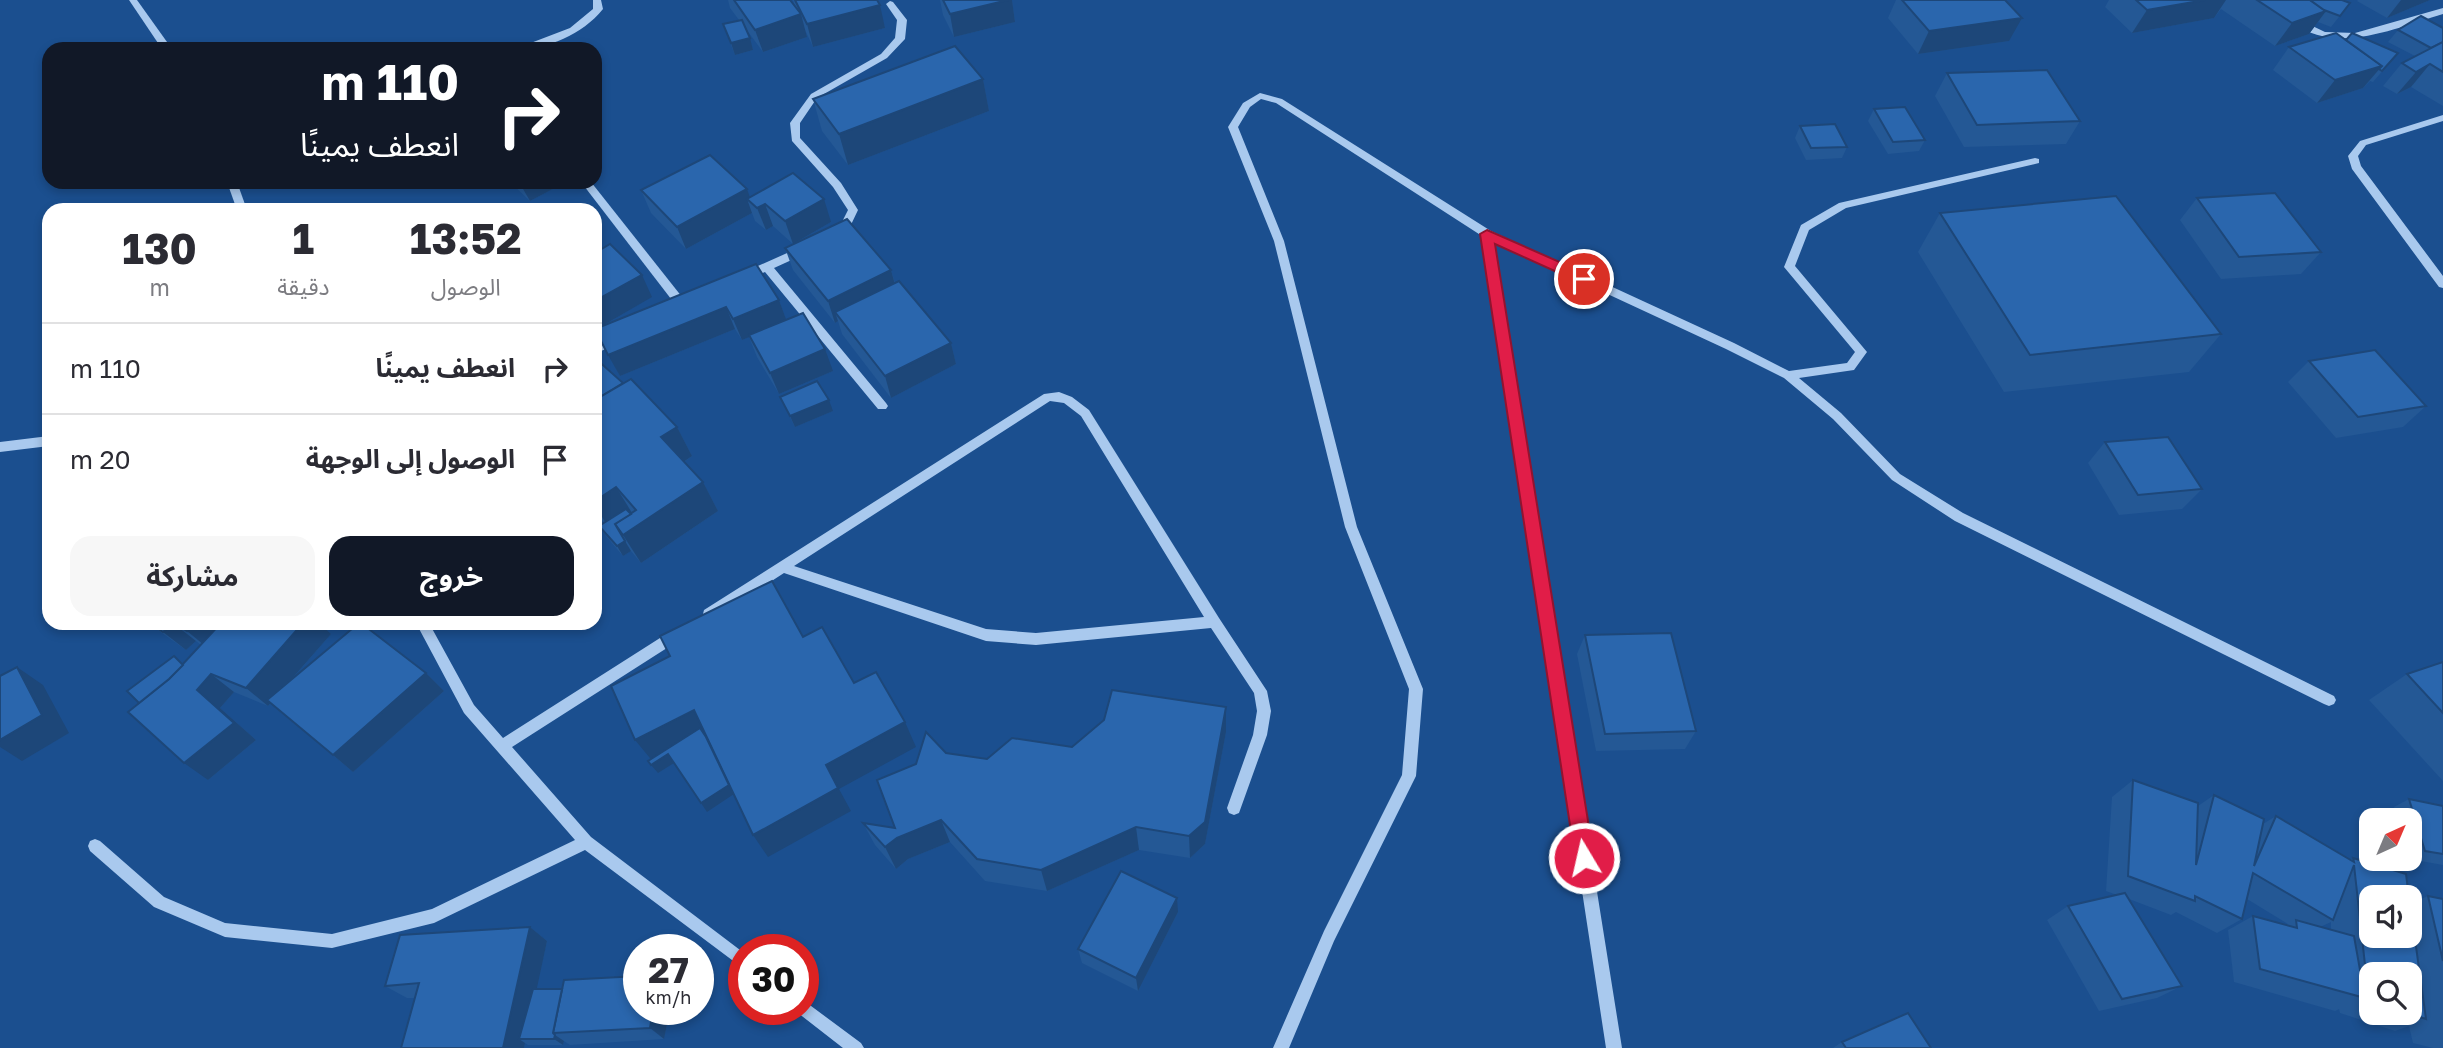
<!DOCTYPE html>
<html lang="ar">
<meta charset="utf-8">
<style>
body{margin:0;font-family:"Golos Text","Noto Sans Arabic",sans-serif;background:#f7f7f7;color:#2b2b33;direction:rtl;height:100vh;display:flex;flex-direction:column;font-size:26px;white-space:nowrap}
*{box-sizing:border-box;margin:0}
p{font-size:23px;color:#7c7c81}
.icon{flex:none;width:38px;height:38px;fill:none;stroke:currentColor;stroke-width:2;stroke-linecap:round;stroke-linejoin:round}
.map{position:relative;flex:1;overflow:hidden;direction:ltr}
.side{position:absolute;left:42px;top:203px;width:560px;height:427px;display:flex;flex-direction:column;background:#fff;border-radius:21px;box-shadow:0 4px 10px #0003;direction:rtl}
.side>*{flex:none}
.banner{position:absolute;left:42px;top:42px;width:560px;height:147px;border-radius:21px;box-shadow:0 4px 10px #0003;direction:rtl;background:#111827;color:#fff;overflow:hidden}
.needle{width:46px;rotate:44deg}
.fabs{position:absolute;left:2359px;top:808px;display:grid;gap:14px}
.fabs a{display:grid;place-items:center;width:63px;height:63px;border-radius:14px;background:#fff;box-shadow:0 4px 10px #0003;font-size:35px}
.speed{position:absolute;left:623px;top:934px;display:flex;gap:14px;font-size:35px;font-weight:700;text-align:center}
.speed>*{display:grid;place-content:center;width:91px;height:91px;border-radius:50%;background:#fff;box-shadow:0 4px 10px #0003;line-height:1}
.speed small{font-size:18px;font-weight:400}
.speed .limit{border:10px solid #d22;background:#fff;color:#111}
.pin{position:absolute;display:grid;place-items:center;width:60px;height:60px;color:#fff;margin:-30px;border:4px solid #fff;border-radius:50%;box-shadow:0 2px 7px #0007}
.me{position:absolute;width:77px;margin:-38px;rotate:351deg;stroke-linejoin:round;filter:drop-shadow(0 0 5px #0008)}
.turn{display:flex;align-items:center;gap:24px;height:147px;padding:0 28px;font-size:32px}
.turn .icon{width:91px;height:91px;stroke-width:2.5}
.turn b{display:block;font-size:49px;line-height:60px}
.eta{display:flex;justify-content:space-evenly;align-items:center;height:119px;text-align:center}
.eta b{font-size:42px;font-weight:700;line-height:49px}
.primary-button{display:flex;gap:14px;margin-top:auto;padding:14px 28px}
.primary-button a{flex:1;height:80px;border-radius:21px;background:#111827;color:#fff;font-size:28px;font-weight:700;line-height:80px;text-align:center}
.primary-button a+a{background:#f7f7f7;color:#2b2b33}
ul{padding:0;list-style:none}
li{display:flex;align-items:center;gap:21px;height:91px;padding:0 28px;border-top:2px solid #e1e1e2}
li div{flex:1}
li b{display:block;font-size:26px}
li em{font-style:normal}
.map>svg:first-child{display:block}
</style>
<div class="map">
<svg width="2443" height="1048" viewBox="0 0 2443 1048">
<rect width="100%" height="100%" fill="#1b4f8f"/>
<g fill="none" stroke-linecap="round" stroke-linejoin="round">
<g fill="#a9c9ee" fill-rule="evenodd">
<path d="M129,0H137L172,49H162Z"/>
<path d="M593,0H601L603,9C582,35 548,49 515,49L570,28L593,9Z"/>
<path d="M890,1L893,2L907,20L905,39L887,58L817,98L800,123V138L841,183L858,210L848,231L838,236L833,232L840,226L848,210L833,187L792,141L790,123L811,94L881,54L895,38L897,20L886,4Z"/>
<path d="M2443,8V14C2398,27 2336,56 2294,23L2296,21H2302L2325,32L2355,33Z"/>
<path d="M1260,93L1282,99L1491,231L1734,343L1789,371L1847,363L1855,352L1784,267L1801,225L1839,203L2035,158L2039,159V163L2035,164L1846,208L1809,230L1795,266L1867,352L1854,370L1799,378L1841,413L1900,474L1963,513L2334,696L2336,700L2334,704L2329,706L2324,704L1955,521L1892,480L1833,419L1784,378L1726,349L1493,241L1622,1048H1606L1482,236L1276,103L1261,99L1250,107L1238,127L1284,241L1357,527L1423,689L1416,776L1334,941L1289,1048H1273L1324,931L1402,775L1409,689L1345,527L1274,241L1228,127L1243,103Z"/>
<path d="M2443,115V121L2366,145L2358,156L2361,166L2443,276V288L2439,287L2352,169L2348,156L2360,141Z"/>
<path d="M227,182H237L247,210H237Z"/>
<path d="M581,182H591L686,302L687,305L686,308H678Z"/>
<path d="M803,246L808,250L807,253L774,268L886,403L888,406L886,409H878L765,272L746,280L741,276L742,273Z"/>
<path d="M616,335L622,339L620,342L595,354V345Z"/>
<path d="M1059,392L1072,397L1089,410L1219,618L1267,691L1271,711L1267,735L1239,813L1234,815L1229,813L1227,808L1253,735L1257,711L1254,693L1211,628L1036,645L986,641L784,573L714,618L709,619L704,618L703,614L704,610L1044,394ZM1050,401L1064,403L1081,416L1204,617L1036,633L986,629L794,566Z"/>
<path d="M49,436V446L0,452V442Z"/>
<path d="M416,623H429L474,705L503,738L671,631L676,629L681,631L682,635L681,639L512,747L591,837L744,953V969L585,850L434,923L332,948L225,937L154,907L90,851L88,846L90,841L95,839L100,841L164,897L225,923L332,934L432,909L575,840L464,713Z"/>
<path d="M803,1000L861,1043L864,1048H843L798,1013L796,1010H803Z"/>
</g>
</g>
<g fill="#245895" fill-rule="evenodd">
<path d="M728,0H790L795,7L793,0H877L885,28L813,47L805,30L807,37L763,52L746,29L753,50L735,55L723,24L739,20L730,8Z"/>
<path d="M940,0H1012L1015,22L954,37L943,15Z"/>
<path d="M1896,0H2005L2009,41L1918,54L1888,18Z"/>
<path d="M2109,0H2342L2350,3L2331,27L2318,22L2309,34L2275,46L2221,9L2214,18L2132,33L2105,7Z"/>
<path d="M2358,0H2430L2387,18L2357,1Z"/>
<path d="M2443,28V106L2411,87L2397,94L2383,86L2402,63L2415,56L2388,42L2398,30Z"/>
<path d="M2346,40L2398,53L2373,82L2370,81L2363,88L2317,103L2273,70L2289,47Z"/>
<path d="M1947,73L2080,121L2066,144L1964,147L1935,96Z"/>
<path d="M983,79L989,111L848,165L822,131L813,99Z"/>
<path d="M1874,109L1925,140L1919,151L1888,154L1868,121Z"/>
<path d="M1800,126L1847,147L1842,158L1806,160L1795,138Z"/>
<path d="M510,182H566L530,201Z"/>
<path d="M641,190L750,198L831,222L793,244L773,226L766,230L755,221L752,213L686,249L651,213Z"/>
<path d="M2197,198L2321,252L2301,274L2221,279L2180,220Z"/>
<path d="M1940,213L2221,334L2189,372L2004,392L1918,252Z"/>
<path d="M785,248L891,270L895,283L951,343L956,364L891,398L842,334L838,321L835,323L793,270Z"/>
<path d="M652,297L602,326L779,300L786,320L833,371L779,394L757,357L749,337L742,340L735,329L620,376L596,329Z"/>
<path d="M595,358L623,383L677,427L692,456L684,462L703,482L718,511L641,563L631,551L623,556L606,536L599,526L604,523L595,513Z"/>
<path d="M2309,361L2426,406L2403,427L2336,438L2288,382Z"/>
<path d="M780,397L833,411L795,427Z"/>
<path d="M2105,442L2202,489L2182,509L2119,515L2088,463Z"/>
<path d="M148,623H319L331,634L291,680L426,673L444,691L353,772L271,703L268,706L234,692L220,708L256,740L208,780L139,703L183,664L201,645L196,641L186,650Z"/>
<path d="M1585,635L1696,731L1685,749L1596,751L1577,654Z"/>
<path d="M2443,662V781L2369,700L2407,674Z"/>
<path d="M1226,707V732L1205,844L1190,858L1139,850L1047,891L985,881L950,842L908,859L896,869L875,845L863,823L895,828L946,753L987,759L1072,747Z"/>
<path d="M2133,780L2198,806L2214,795L2263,824L2276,816L2350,860L2353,858L2410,904L2428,896L2443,899V1048H2433L2413,1043L2409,1026L2395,1031L2340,1013L2339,1009L2335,1011L2234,982L2228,930L2253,916L2286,925L2288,924L2247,899L2242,919L2217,933L2176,912L2171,915L2129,899L2182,986L2157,998L2099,1011L2047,920L2068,906L2117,895L2106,891L2112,797ZM2331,922V930L2320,927ZM2371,975L2410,1013H2371Z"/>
<path d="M2409,799L2443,806V865L2410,859V821H2398L2394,807Z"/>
<path d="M1178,912L1138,991L1082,963L1078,949Z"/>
<path d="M530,927L547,941L536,989L639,1010H670L664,1039L570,1045L564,1041L563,1045H528L525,1043L524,1048H401L415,998H407L385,986Z"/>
<path d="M1842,1042L1931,1048H1833Z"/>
</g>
<g fill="#1d4779">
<path d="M1008,0H1012L1015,22L954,37L950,14Z"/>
<path d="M2205,0H2226L2214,18L2132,33L2147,10Z"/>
<path d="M2401,0H2430L2387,18Z"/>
<path d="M880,5L885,28L813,47L807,24Z"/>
<path d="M2326,11L2309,34L2275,46L2292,23Z"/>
<path d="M801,14L807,37L763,52L755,30Z"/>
<path d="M2022,18L2009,41L1918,54L1929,31Z"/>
<path d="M750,38L753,50L735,55L731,43Z"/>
<path d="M2430,64L2411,87L2397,94L2416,72Z"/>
<path d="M2382,66L2363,88L2317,103L2335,80Z"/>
<path d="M983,79L989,111L848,165L839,134Z"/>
<path d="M519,182H566L530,201Z"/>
<path d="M747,189L752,203L747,199L752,213L686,249L677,227Z"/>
<path d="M824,199L831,222L793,244L785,221Z"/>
<path d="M765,204L773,226L766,230L757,208Z"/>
<path d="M891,270L897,292L835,312L838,321L835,323L828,301Z"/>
<path d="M642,275L652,297L595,330V301Z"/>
<path d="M779,300L787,322L742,340L733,319Z"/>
<path d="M726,307L735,329L620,376L608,355Z"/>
<path d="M951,343L956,364L891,398L885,376Z"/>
<path d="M825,349L833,371L779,394L770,373Z"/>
<path d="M829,400L833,411L795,427L790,416Z"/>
<path d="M677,427L692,456L676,467L661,437Z"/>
<path d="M703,482L718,511L641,563L623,535Z"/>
<path d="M616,487L634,516L611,531L595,506V501Z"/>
<path d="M625,541L631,551L623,556L617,546Z"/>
<path d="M173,623L196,641L186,650L163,632Z"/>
<path d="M197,623H240L210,650L187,631Z"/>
<path d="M303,623H319L331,634L268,706L246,688Z"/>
<path d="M17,667L43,685L69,733L22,761L0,747V740Z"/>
<path d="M426,673L444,691L353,772L333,755Z"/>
<path d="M211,674L234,692L220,708L256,740L208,780L184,763L197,690Z"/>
<path d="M1226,707V732L1205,844L1190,858L1189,836Z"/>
<path d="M694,710L711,735L674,763L658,773L651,765L654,763L635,740Z"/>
<path d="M905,722L916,747L839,789L851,811L768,857L753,835L826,765Z"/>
<path d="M731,783L737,792L707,812L701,803Z"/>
<path d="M941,820L950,842L908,859L896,869L885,847L897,838Z"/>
<path d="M1136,827L1139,850L1047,891L1041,870Z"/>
<path d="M1177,898L1178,912L1138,991L1136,978Z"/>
<path d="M530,927L547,941L526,1039H519L525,1043L524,1048H503Z"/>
<path d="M653,1010H670L664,1039L650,1028Z"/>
<path d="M555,1035L564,1041L563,1045L554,1039Z"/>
</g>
<g fill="#2a66ad" stroke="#1d4779" stroke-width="2">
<path d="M734,0H790L801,14L755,30Z"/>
<path d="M795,0H877L880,5L807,24Z"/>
<path d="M943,0H1008L950,14Z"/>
<path d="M1902,0H2005L2022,18L1929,31Z"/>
<path d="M2136,0H2205L2147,10Z"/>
<path d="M2257,0H2310L2326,11L2292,23Z"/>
<path d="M2310,0H2342L2350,3L2340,16L2324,10Z"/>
<path d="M2421,16L2443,28V42L2431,48L2398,30Z"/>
<path d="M742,20L750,38L731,43L723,24Z"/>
<path d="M2336,33L2382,66L2335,80L2289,47Z"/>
<path d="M2352,33L2398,53L2382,71L2379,69L2382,66L2346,40Z"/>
<path d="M2443,42V72L2430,64L2416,72L2402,63Z"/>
<path d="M955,46L983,79L839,134L813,99Z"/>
<path d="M2047,70L2080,121L1977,125L1947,73Z"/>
<path d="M1905,107L1925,140L1893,142L1874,109Z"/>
<path d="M1835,124L1847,147L1811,148L1800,126Z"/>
<path d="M710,155L747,189L677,227L641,190Z"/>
<path d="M793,173L824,199L785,221L765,204L757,208L747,199Z"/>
<path d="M2275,193L2321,252L2239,257L2197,198Z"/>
<path d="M2116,196L2221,334L2030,355L1940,213Z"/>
<path d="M847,219L891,270L828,301L785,248Z"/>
<path d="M610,244L642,275L595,301V253Z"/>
<path d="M756,264L779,300L733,319L726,307L608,355L595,329Z"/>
<path d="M899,281L951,343L885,376L835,312Z"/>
<path d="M803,313L825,349L770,373L749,335Z"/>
<path d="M2375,350L2426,406L2358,417L2309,361Z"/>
<path d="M595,358L623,383L595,400Z"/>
<path d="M631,379L677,427L661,437L703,482L623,535L615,524L636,510L616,487L595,501V400Z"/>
<path d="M817,381L829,400L790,416L780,397Z"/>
<path d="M2168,437L2202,489L2138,495L2105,442Z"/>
<path d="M626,509L631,514L615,524L625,541L617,546L599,526Z"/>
<path d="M772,581L803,637L822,627L854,683L876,672L905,722L826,765L838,788L753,835L694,710L635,740L611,686L670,656L660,636Z"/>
<path d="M150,623H173L163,632Z"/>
<path d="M174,623H197L187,631Z"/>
<path d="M221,623H303L246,688L211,674L197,690L234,723L184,763L128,712L169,679Z"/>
<path d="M359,623H361L426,673L333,755L267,700Z"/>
<path d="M1671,633L1696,731L1605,734L1585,635Z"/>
<path d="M174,656L183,665L169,679L139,703L127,691Z"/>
<path d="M2443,662V713L2407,674Z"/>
<path d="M17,667L42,715L0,740V676Z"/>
<path d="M1112,690L1226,707L1205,822L1189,836L1136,827L1041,870L977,859L941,820L897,838L885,847L863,823L895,828L877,780L916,764L926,732L946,753L987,759L1012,738L1072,747L1104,720Z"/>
<path d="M700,728L706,737L729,785L701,803L668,754L651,765L648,761Z"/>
<path d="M2133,780L2198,803L2196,865L2214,795L2264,819L2254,866L2276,816L2354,862L2353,858L2406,874L2409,898H2371V936H2410V903L2426,1019L2407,1013H2410V975H2371V1001H2369L2354,865L2333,920L2253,873L2242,919L2195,896V901L2128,876Z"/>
<path d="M2409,799L2443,806V854L2425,851Z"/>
<path d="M1121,871L1177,898L1136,978L1078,949Z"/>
<path d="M2125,893L2182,986L2122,999L2068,906Z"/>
<path d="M2428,896L2443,899V961Z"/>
<path d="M2253,916L2297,928L2296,920L2354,936L2365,998L2260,969Z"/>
<path d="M530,927L503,1048H401L419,983L385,986L400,935Z"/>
<path d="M639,976V1010H653L650,1028L553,1033L564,980Z"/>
<path d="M533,989H562L553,1033L555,1035L554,1039H519Z"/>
<path d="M1908,1013L1931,1048H1846L1842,1042Z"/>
</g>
<path fill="#e11d48" stroke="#92132f" stroke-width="2" d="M1487,230L1589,275L1591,279L1584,284L1579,282L1495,244L1594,858L1591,865L1584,867L1578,865L1575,858L1480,234Z"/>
</svg>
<div class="fabs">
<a><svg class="needle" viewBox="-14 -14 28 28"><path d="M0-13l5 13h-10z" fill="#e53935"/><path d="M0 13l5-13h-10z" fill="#7c7c81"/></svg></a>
<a><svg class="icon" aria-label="sound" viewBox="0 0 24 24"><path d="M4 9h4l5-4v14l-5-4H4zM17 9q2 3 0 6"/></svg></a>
<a><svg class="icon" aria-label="search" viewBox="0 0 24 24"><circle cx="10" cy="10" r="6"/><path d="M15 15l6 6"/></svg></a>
</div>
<div class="speed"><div>27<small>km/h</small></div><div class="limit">30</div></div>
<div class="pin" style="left:1584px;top:279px;background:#d93025"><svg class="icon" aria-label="arrive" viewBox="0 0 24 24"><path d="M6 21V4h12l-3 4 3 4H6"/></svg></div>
<svg class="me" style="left:1584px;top:858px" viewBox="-20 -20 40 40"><circle r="17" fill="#e11d48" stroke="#fff" stroke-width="3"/><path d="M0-11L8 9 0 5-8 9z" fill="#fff"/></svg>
<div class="banner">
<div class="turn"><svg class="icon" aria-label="right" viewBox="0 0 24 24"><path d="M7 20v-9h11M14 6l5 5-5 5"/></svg><div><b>110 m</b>انعطف يمينًا</div></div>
</div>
<section class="side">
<div class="eta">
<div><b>13:52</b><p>الوصول</p></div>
<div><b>1</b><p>دقيقة</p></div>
<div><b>130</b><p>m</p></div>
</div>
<ul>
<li><svg class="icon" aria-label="right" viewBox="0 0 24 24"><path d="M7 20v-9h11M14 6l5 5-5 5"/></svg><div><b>انعطف يمينًا</b></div><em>110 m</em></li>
<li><svg class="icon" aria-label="arrive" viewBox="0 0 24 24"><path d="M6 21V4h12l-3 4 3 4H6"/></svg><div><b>الوصول إلى الوجهة</b></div><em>20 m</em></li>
</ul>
<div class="primary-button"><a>خروج</a><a>مشاركة</a></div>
</section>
</div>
